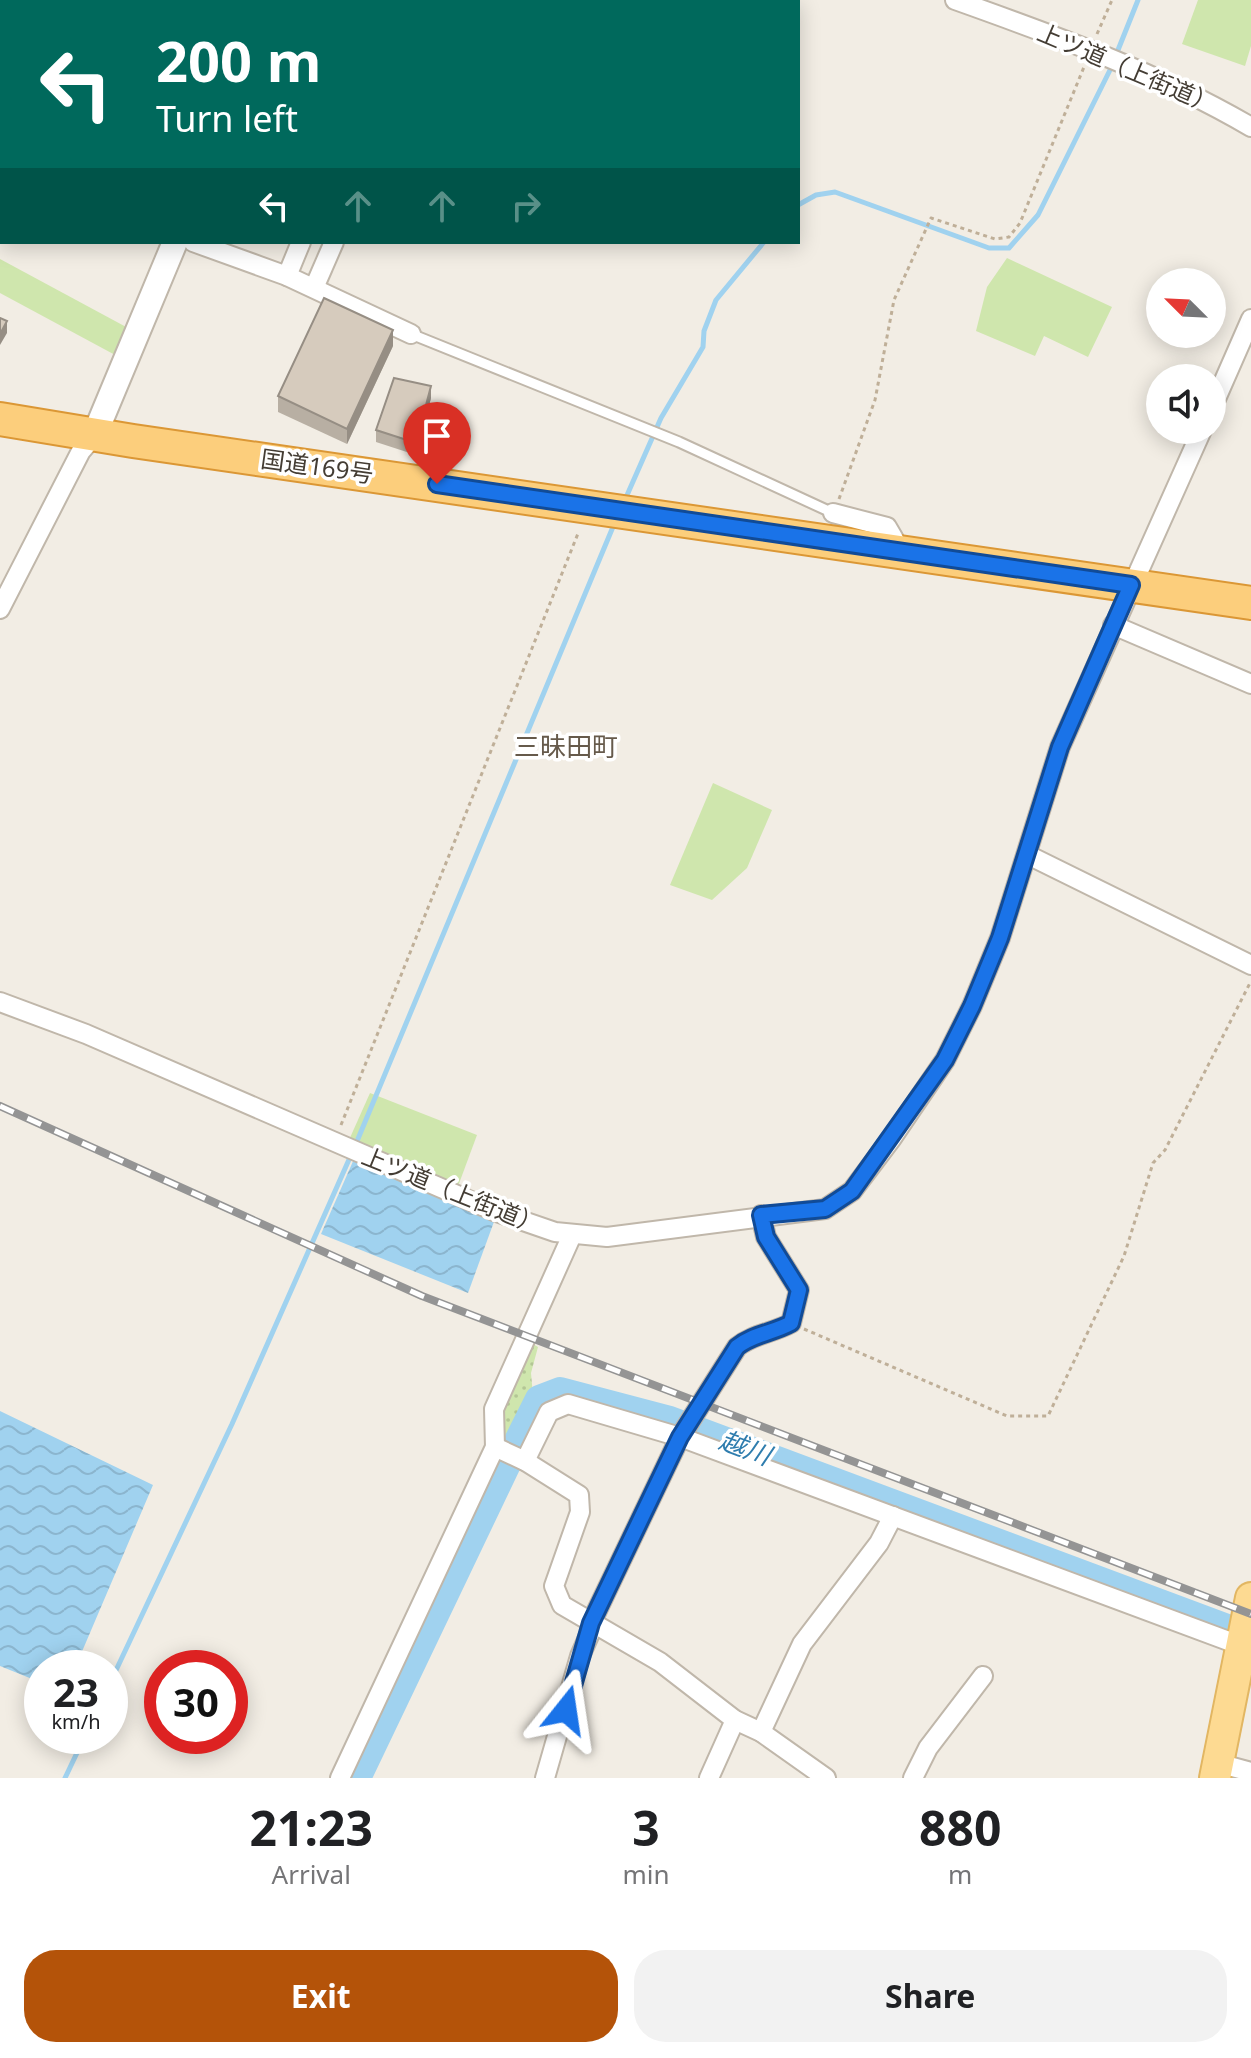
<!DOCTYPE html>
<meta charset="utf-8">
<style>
body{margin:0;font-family:"Noto Sans","Noto Sans JP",sans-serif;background:#f2f2f2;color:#202124;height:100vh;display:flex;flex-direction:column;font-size:30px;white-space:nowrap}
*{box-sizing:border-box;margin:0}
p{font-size:26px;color:#757577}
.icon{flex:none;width:44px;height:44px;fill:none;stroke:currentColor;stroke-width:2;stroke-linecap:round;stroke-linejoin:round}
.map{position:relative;height:1778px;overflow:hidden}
.drawer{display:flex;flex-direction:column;background:#fff;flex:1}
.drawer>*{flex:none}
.hud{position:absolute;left:0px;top:0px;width:800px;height:244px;box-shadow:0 4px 20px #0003;background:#00695c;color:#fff;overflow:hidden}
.needle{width:52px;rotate:294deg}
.tools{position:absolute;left:1146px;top:268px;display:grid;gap:16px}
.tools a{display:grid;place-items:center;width:80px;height:80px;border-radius:50%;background:#fff;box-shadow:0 4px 20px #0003;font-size:40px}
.speed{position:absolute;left:24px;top:1650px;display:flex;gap:16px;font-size:40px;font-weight:700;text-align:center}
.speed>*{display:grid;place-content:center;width:104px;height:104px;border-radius:50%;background:#fff;box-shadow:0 4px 20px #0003;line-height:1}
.speed small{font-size:20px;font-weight:400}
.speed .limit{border:12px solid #d22;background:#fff;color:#111}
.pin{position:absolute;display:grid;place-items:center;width:68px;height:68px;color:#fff;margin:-82px -34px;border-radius:50% 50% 50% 0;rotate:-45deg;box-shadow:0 0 8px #0007}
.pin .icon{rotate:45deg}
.me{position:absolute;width:88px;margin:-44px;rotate:15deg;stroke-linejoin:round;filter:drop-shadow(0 0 6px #0008)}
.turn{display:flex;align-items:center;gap:28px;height:168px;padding:0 24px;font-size:36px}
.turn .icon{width:104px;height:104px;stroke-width:2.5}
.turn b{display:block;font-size:56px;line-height:68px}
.lanes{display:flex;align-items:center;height:76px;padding:0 24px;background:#0003;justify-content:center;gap:40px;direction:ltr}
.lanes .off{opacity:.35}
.eta{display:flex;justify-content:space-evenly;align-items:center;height:136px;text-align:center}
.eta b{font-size:48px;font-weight:700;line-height:56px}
.button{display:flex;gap:16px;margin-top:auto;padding:16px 24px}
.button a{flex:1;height:92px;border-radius:32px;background:#b45309;color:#fff;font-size:32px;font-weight:700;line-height:92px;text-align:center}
.button a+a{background:#f2f2f2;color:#202124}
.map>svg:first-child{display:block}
</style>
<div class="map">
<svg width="1251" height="1778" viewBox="0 0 1251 1778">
<defs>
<pattern id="park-dots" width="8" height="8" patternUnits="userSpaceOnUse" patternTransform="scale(2)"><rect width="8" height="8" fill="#cfe6ad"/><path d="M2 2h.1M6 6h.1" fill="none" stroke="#b3c695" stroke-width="1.8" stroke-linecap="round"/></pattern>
<pattern id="water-waves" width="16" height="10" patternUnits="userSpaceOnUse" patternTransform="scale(2)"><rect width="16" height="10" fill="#a0d2ef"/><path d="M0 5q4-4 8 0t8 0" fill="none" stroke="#8bb5ce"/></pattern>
</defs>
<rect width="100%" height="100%" fill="#f2ede4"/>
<g fill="#cfe6ad">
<path d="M1198,0H1251V46L1245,66L1182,44Z"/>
<path d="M1007,258L1112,307L1088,357L1044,336L1035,356L976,331L987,287Z"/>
<path d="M0,259L128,328L117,356L0,293Z"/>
<path d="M713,783L772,810L747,868L712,900L670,885Z"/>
<path d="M370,1093L477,1135L457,1189L349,1140Z"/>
</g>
<path fill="url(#park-dots)" d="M526,1340L538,1347L531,1373L534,1407L510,1453L496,1446L495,1409Z"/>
<g fill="url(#water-waves)">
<path d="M354,1159L495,1219L468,1293L321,1234Z"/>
<path d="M0,1411L153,1485L75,1668H42V1683L0,1666Z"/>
</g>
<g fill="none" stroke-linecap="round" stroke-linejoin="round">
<g stroke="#a0d2ef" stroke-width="5">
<path d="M1116,55L1138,0"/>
<path d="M798,205L816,195L835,192L989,248H1009L1038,215L1113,64"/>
<path d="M624,502L661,418L703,347L704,331L716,300L764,242"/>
<path d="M110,1683L232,1424L355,1146L615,522"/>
<path d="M65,1778L85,1736"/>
</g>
<path stroke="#a0d2ef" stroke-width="28" d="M357,1778L519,1439L539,1399L560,1391L670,1420L1251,1637"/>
<defs>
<path id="service" d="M411,334L679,442L833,513"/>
<g id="minor">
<path d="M955,0C1056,36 1159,73 1251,127"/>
<path d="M479,2L480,0"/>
<path d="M193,242L287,276L411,334"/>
<path d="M287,276L301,242"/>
<path d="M314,288L334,242"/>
<path d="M1212,408L1251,319"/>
<path d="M833,513L887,527L894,539L892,551"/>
<path d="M0,609L81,451L94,436"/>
<path d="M1113,625L1251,684"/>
<path d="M1028,855L1251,965"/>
<path d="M0,1002L86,1034L494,1211L555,1232L607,1237L825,1209L852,1191L892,1138L945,1060L972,1006L1000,938L1060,747L1202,430"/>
<path d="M495,1447L525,1461L579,1495L580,1512L554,1586L562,1605L660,1662L735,1720L761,1732L826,1778"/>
<path d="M525,1461L549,1412L568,1404L680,1437L1242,1646"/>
<path d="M591,1623L680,1437L737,1347C753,1334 773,1333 791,1323L799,1290L766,1237L761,1215"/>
<path d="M761,1732L802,1644L879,1543L893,1516"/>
<path d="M1218,1763L1251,1772"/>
<path d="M340,1778L495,1447L494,1409L572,1235"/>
<path d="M545,1778L580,1656L594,1624"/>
<path d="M709,1778L735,1720"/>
<path d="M913,1778L928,1748L983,1676"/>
</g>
<g id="tertiary">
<path d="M273,2L274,0"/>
<path d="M94,436L175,242"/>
</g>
<path id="primary" d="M1215,1778L1251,1598"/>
<path id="trunk" d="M0,419L133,441L1251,603"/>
</defs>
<use href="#service" stroke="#c0b7aa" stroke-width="13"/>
<use href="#minor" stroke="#c0b7aa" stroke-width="22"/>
<use href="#tertiary" stroke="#c0b7aa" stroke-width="28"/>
<use href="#primary" stroke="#e2b662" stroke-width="34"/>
<use href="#trunk" stroke="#db9735" stroke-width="36"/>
<g stroke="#bfaf98" stroke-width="3" stroke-dasharray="4 4" stroke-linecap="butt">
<path d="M562,2L563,0"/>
<path d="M1097,34L1112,0"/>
<path d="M0,145L2,146"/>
<path d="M839,499L875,400L894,300L931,218L995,239L1009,237L1020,223L1084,67"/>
<path d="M341,1125L579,531"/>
<path d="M804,1329L1007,1416H1048L1124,1256L1153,1163L1165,1150L1251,981"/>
</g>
<use href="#service" stroke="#fff" stroke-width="9"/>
<use href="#minor" stroke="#fff" stroke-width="18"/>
<use href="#tertiary" stroke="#fff" stroke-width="24"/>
<use href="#primary" stroke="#fdda92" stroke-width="30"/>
<use href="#trunk" stroke="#fcce7c" stroke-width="32"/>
<defs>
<path id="rail" d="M0,1106L422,1296L1251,1614"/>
</defs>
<use href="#rail" stroke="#949494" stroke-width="8"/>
<use href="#rail" stroke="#fff" stroke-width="5" stroke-dasharray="15" stroke-linecap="butt"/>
</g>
<g fill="#b8afa3">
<path d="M393,346L347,444L278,412V396Z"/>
<path d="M431,398L416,455L376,442V430Z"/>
</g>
<g fill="#968e84">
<path d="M7,321V333L0,345V334Z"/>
<path d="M393,330V346L347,444V429Z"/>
<path d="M431,386V398L416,455V443Z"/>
</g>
<g fill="#d6cbbd" stroke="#968e84" stroke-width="2">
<path d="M324,298L393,330L347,429L278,396Z"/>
<path d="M0,318L7,321L0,334Z"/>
<path d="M394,378L431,386L416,443L376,430Z"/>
</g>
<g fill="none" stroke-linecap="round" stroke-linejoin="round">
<defs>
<path id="route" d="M437,484L1131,585L1060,747L1000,938L972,1006L945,1060L852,1191L825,1209L761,1215L766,1237L799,1290L791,1323C773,1333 753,1334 737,1347L680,1437L591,1623L566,1710"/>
</defs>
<use href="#route" stroke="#114b97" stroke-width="20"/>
<use href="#route" stroke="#1a73e8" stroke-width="14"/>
</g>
<g text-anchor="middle" stroke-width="7" stroke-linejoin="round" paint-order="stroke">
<g font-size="24" fill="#443d34" stroke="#fff">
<text transform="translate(1127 69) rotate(23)" y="8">上ツ道（上街道）</text>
<text transform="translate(317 467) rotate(8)" y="8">国道169号</text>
<text transform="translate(452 1191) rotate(22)" y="8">上ツ道（上街道）</text>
</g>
<g font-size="26" fill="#665a4b" stroke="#fff">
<text x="566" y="756">三昧田町</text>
</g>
<g font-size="26" font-style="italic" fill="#2f7dae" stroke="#fff">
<text transform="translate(745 1448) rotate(20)" y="9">越川</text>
</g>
</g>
</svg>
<div class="tools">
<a><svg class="needle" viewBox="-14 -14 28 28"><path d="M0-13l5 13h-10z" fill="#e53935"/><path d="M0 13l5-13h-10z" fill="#757577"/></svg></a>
<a><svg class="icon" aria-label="sound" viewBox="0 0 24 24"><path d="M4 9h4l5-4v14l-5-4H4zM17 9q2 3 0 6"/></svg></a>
</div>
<div class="speed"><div>23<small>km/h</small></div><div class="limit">30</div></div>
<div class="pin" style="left:437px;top:484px;background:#d93025"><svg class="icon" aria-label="arrive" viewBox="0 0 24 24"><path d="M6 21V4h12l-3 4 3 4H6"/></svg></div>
<svg class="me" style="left:566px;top:1710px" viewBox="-20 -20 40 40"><path d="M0-17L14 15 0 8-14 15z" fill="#1a73e8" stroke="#fff" stroke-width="4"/></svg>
<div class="hud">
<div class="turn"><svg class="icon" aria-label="left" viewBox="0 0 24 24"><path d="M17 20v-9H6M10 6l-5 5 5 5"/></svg><div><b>200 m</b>Turn left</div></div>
<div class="lanes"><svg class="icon" aria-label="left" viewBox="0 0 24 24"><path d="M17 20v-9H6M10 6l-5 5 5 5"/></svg><svg class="icon off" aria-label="ahead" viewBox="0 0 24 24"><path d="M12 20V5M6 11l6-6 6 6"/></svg><svg class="icon off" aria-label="ahead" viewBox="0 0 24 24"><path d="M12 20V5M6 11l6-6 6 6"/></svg><svg class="icon off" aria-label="right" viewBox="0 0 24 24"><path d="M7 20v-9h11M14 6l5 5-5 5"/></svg></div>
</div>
</div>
<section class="drawer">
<div class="eta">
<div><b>21:23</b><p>Arrival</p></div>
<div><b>3</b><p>min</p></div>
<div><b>880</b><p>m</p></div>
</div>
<div class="button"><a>Exit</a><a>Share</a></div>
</section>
